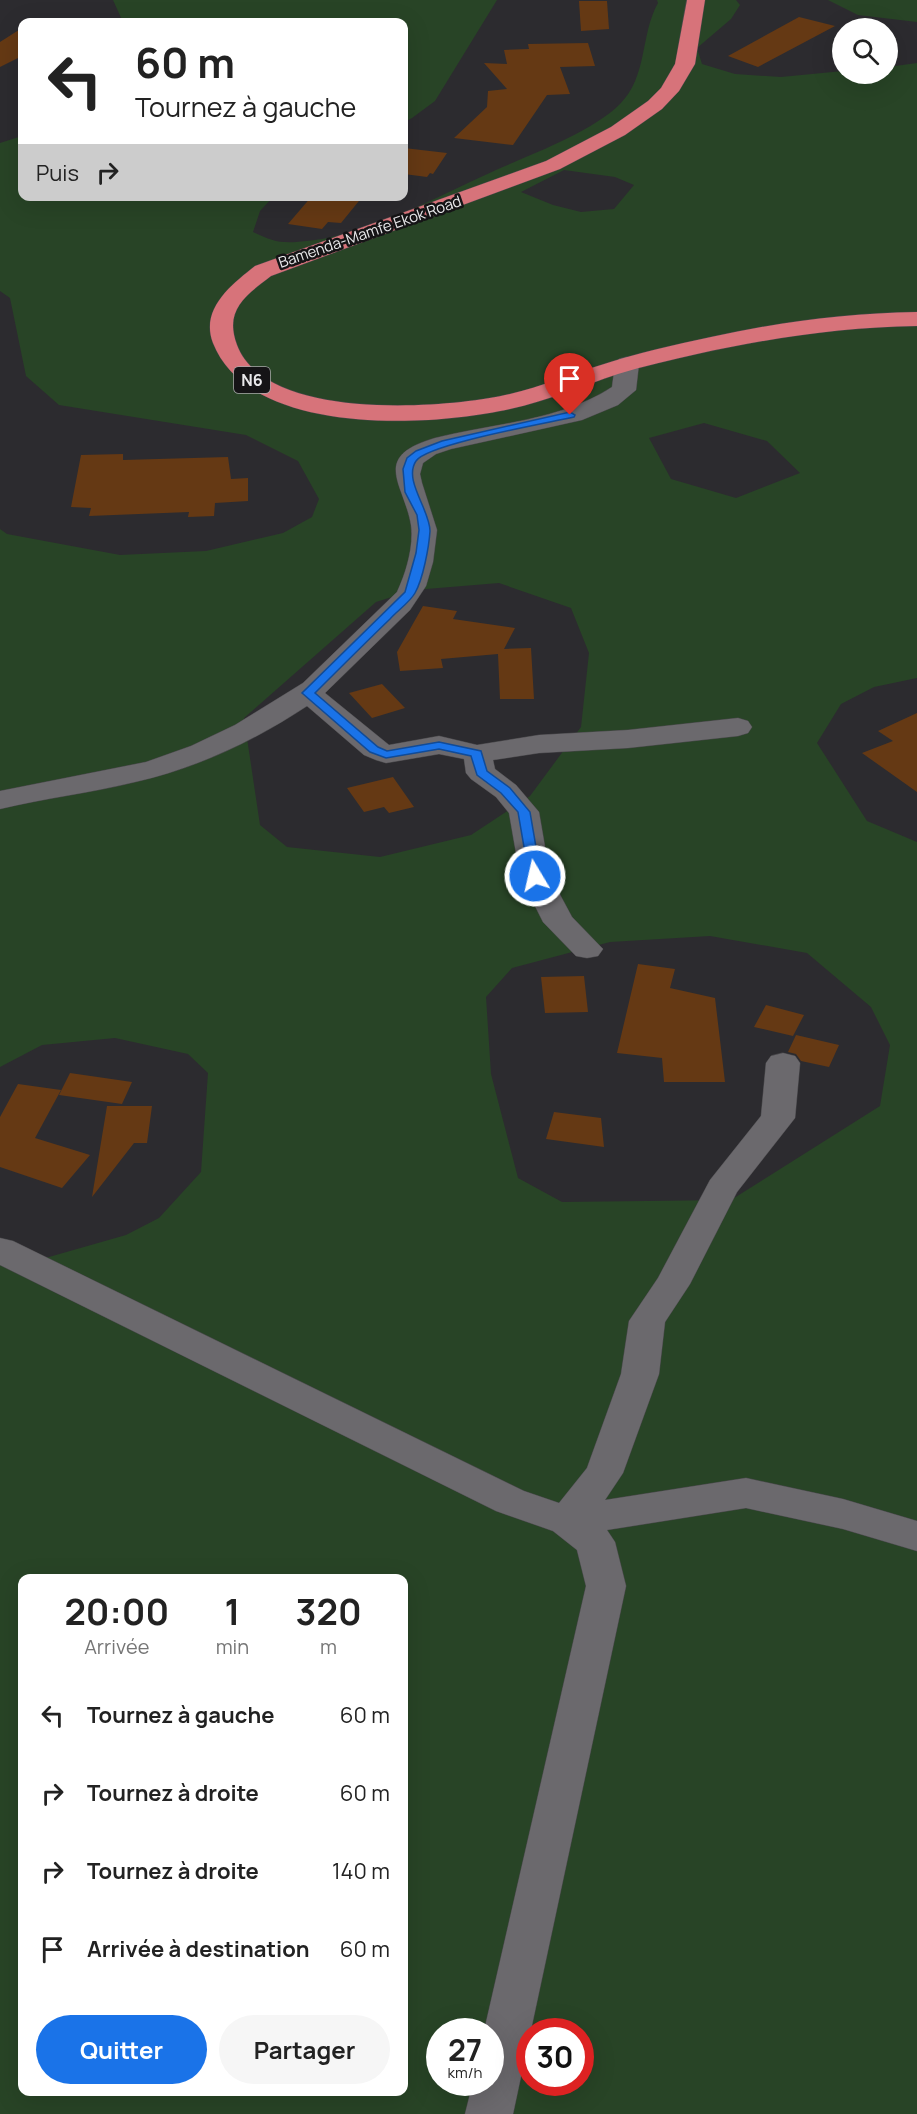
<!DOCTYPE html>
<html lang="fr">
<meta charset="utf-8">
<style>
body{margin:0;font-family:Manrope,sans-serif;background:#f6f6f6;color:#222;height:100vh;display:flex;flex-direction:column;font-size:22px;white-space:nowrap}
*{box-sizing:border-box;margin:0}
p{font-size:20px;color:#767676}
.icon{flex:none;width:33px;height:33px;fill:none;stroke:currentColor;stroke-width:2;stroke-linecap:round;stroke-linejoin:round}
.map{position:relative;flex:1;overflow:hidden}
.sheet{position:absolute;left:18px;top:1574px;width:390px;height:522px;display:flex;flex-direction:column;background:#fff;border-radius:12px;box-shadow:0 6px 24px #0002}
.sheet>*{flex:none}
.hud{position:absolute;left:18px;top:18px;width:390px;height:183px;border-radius:12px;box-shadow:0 6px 24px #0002;background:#fff;color:#222;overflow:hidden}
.fabs{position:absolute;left:832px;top:18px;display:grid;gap:12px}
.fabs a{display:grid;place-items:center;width:66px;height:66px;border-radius:50%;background:#fff;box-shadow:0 6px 24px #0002;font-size:30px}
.speed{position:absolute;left:426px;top:2018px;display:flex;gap:12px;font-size:30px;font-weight:700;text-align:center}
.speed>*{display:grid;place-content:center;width:78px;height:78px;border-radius:50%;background:#fff;box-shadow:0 6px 24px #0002;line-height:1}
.speed small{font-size:15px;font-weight:400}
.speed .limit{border:9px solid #d22;background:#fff;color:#111}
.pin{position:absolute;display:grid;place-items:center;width:51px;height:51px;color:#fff;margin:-62px -26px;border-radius:50% 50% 50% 0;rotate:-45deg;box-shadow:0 0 6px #0007}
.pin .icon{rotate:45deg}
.me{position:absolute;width:66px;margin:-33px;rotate:351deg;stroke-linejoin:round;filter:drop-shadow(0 0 4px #0008)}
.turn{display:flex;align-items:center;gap:21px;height:126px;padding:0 18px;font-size:27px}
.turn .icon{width:78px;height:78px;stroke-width:2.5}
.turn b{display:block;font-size:42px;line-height:51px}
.then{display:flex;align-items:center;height:57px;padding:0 18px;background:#0003;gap:12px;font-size:22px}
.eta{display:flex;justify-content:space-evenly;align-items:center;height:102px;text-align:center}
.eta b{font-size:36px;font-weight:700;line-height:42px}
.action{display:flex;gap:12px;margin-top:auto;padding:12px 18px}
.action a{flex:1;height:69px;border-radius:36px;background:#1a73e8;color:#fff;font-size:24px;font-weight:700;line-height:69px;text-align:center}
.action a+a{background:#f6f6f6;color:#222}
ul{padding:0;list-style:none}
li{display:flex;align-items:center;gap:18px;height:78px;padding:0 18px}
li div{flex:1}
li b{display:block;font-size:22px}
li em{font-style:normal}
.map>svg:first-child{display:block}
</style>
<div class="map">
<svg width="917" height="2114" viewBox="0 0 917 2114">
<rect width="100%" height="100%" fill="#2c2b2f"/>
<g fill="#284426" fill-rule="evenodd">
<path d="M113,0H497L435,101L412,118L404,122V22H123Z"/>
<path d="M657,0H736L740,5L731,19L697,48L702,64L735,74L781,77L843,71V74H888V67L917,63V678L874,687L841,704L817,743L867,821L917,842V2114H0V1261L49,1257L126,1235L159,1218L201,1172L208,1073L188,1054L115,1038L42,1045L0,1067V529L7,534L120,555L206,551L283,533L312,517L319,499L298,461L246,435L59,405L26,376L10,298L0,291V143L22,136V196L273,197L260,211L253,232C270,240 277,243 296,242C366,238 433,198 496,170C534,153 592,132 620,104C648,76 640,35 658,3ZM564,170L615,177L634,185L614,209L581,212L553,205L521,192ZM704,423L767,441L800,473L736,498L671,479L649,438ZM499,583L571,608L589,653L581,727L530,796L471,835L380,857L287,847L260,825L244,718L376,602L414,590ZM710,936L807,953L871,1007L890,1045L880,1106L731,1200L562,1202L518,1178L491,1074L486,997L512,968L610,942ZM22,1578H404V2091H22ZM440,2031H490V2082H440ZM530,2031H580V2082H530Z"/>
<path d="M828,0H917V22L858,15Z"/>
</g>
<g fill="#653914">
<path d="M579,1H607L609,29L581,31Z"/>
<path d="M799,17L835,26L758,67L728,56Z"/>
<path d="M22,28V56L0,67V42Z"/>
<path d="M588,43L595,66L560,67L570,94L547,95L513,145L454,138L487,107L488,91L507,89L484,63L507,64L504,50L529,49L528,44Z"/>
<path d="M404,148L447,153L433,174L430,173L427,177L404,174Z"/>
<path d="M312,196H363L341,223L328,222L322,229L288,224Z"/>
<path d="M123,454V460L228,457L231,479L248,478V501L215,503L214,516L188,517L189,512L89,516L91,508L71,507L81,455Z"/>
<path d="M423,606L457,611L453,619L515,628L504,649L531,648L534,699H500L498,654L441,659L443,668L400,671L397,652Z"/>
<path d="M382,684L405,708L372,718L349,693Z"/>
<path d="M917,713V792L862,753L893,741L878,731Z"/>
<path d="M393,777L414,807L389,813L384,807L364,812L347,788Z"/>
<path d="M638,964L675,969L670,988L715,998L725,1082H664L662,1058L617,1053Z"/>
<path d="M584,976L588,1012L545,1013L541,977Z"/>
<path d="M766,1005L804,1015L793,1036L754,1027Z"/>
<path d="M796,1035L839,1045L829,1067L801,1061L796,1054L788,1052Z"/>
<path d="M70,1073L132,1082L122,1104L59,1095Z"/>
<path d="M18,1084L61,1090L35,1138L90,1155L62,1188L0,1167V1117Z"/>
<path d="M107,1106H152L147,1143H134L92,1197Z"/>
<path d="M554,1112L601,1118L604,1147L546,1139Z"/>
</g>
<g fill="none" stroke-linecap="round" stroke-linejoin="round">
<defs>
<g id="minor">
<path d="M627,357L635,359L639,364L636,390L618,405L582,420L451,449L436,454L423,463L420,474L422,483L437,530L433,562L426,586L410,610L325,693L389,745L439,736L477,745L539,735L628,730L738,718L748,721L752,727L748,733L738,736L628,748L539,753L493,760L495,769L516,785L539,812L550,876L572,917L603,949L598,956L587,958L576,956L543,922L520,876L509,813L496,797L471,779L466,773L464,759L439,754L386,763L376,760L364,755L307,706C254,741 197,768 135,782C91,793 45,798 0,809V791L146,762L191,746L235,725L303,683L397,592C406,573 414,546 411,525C404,483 370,457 435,438C495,423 560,421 612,387L615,364L619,359Z"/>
<path d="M783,1053L795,1056L800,1063L795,1118L737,1192L690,1284L665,1322L659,1374L623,1473L605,1500L746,1478L843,1499L917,1521V1551L843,1529L746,1508L607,1530L615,1542L626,1586L513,2114H465L473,2082H490V2031H484L586,1586L577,1550L553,1531L496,1511L0,1265V1238L13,1241L524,1491L559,1503L587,1468L621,1374L629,1321L658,1278L710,1180L761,1116L766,1063L771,1056Z"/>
</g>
<path id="highway" d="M687,0H705L695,64L679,91L662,109L625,135L560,169L271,276C245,296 224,310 237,345C266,422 446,409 510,394C541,387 571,374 601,365C637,353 674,345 711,337C779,322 847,313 917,312V326C842,327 770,338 697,354C671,360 644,366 618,374C582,386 547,401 510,409C430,427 250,437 213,343C200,309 231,285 255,266L546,161L611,127L648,101L661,88L675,64Z"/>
</defs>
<use href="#minor" stroke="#48474a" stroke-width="1"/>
<use href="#highway" stroke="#48474a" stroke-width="1"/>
<use href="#minor" fill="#6b696d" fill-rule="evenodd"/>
<use href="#highway" fill="#d7737a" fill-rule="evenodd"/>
</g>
<path fill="#1a73e8" stroke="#114b97" stroke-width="1.5" d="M570,412L575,415L574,417C548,423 427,444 416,461C403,480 430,510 430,531C429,547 423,579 415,593C410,602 397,611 390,619C365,643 340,668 315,693L378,747L387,751L439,742L481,751L487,771L510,788L530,812L541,876L535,880L529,876L518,812L501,793L477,775L471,756L439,749L386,758L370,752L302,693L405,592L416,553L419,530L417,515L405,492L403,469L407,458L416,451L442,441Z"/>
<g text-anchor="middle" stroke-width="5" stroke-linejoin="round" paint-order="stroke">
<g font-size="15" fill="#e9e9eb" stroke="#151416">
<text transform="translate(370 232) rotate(-19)" y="5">Bamenda-Mamfe Ekok Road</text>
</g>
<rect fill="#151416" stroke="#a9a9ab" stroke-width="1.5" x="234" y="367" width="36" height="26" rx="4.5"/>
<g font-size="16" font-weight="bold" fill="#e9e9eb">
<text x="252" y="386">N6</text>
</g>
</g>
</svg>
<div class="fabs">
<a><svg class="icon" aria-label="search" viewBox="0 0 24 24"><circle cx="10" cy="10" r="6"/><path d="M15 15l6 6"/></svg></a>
</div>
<div class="speed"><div>27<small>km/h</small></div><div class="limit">30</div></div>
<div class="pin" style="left:570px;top:415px;background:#d93025"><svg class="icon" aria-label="arrive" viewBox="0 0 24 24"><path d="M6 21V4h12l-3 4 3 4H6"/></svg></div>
<svg class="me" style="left:535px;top:876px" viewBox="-20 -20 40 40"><circle r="17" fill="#1a73e8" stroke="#fff" stroke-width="3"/><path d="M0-11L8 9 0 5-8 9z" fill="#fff"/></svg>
<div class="hud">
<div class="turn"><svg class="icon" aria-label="left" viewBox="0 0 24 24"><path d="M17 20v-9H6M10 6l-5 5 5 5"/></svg><div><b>60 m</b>Tournez à gauche</div></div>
<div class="then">Puis<svg class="icon" aria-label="right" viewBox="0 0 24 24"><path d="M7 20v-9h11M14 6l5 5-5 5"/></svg></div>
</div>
<section class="sheet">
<div class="eta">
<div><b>20:00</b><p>Arrivée</p></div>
<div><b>1</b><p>min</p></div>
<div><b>320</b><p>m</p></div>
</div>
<ul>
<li><svg class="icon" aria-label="left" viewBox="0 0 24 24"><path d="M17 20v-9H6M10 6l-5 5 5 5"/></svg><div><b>Tournez à gauche</b></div><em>60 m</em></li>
<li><svg class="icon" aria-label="right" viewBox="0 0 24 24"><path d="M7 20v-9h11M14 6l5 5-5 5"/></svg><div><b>Tournez à droite</b></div><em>60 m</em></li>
<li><svg class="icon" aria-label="right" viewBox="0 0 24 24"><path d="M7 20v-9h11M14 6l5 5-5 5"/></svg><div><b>Tournez à droite</b></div><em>140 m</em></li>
<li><svg class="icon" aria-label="arrive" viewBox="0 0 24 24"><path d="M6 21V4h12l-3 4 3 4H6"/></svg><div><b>Arrivée à destination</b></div><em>60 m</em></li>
</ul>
<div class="action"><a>Quitter</a><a>Partager</a></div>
</section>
</div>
